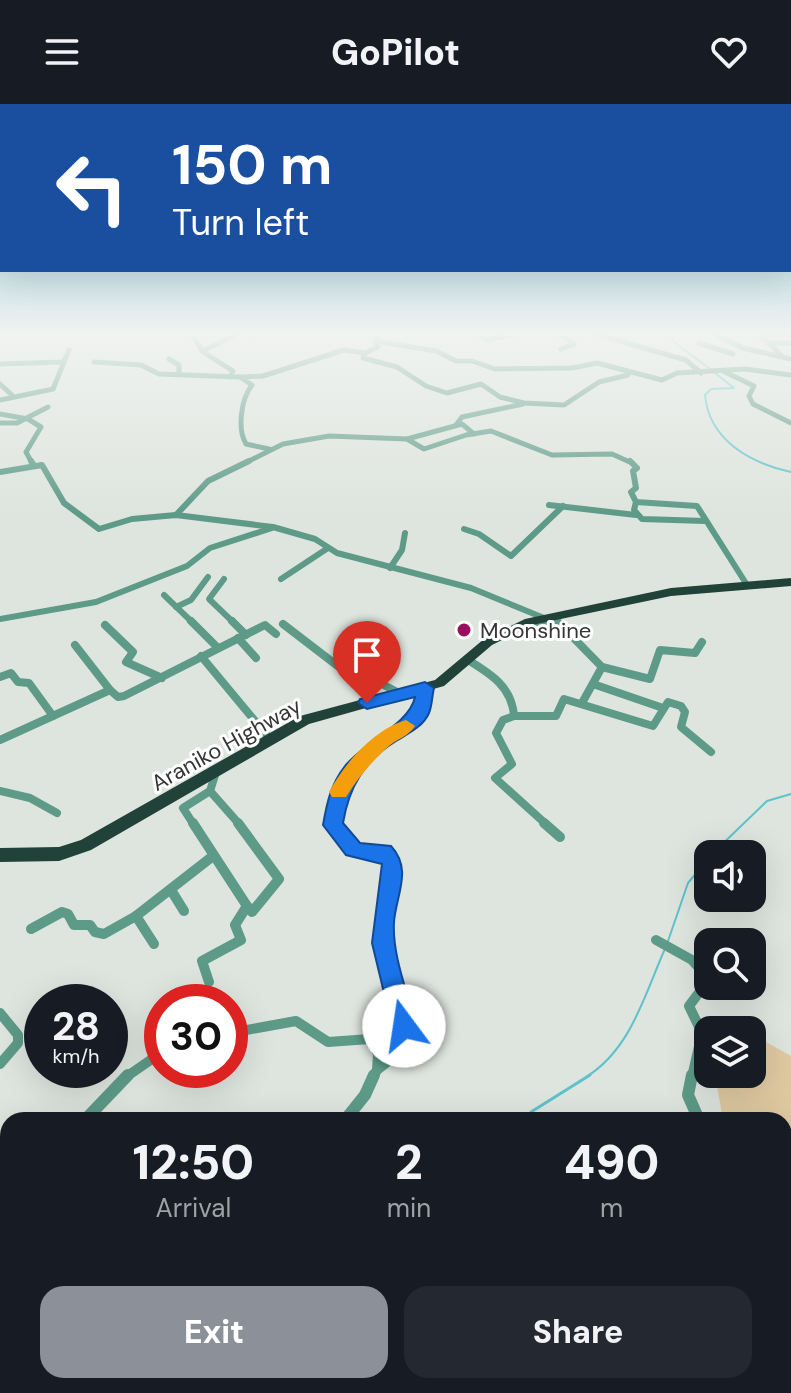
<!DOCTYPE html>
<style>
body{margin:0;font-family:"DM Sans",sans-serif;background:#242831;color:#f1f3f6;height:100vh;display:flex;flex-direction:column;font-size:30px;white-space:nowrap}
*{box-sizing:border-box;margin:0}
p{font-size:26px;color:#9ea1a6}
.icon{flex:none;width:44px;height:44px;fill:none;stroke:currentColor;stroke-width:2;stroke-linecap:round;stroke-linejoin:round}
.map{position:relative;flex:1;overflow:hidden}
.panel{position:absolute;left:0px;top:1008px;width:792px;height:282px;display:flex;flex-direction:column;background:#171b24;border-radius:24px 24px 0 0;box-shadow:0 8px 32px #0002}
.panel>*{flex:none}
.guide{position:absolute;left:0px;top:0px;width:792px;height:168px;box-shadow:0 8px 32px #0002;background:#1a4fa0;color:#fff;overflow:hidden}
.controls{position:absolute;left:694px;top:736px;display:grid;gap:16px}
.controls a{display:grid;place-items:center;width:72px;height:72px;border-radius:16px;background:#171b24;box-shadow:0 8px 32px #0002;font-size:40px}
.speed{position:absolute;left:24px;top:880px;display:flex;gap:16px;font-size:40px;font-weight:700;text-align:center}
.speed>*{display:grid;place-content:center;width:104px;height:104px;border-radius:50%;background:#171b24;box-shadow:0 8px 32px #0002;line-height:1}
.speed small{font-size:20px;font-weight:400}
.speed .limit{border:12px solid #d22;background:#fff;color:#111}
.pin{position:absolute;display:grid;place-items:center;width:68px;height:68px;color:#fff;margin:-82px -34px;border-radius:50% 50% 50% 0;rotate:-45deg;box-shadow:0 0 8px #0007}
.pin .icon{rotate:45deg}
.me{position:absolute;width:88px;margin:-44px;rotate:346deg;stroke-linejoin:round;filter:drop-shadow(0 0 6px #0008)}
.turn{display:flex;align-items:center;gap:28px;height:168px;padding:0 40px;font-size:36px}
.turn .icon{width:104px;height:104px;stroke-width:2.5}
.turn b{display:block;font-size:56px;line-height:68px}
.eta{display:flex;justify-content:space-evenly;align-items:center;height:136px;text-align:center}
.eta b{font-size:48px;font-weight:800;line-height:56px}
.action{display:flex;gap:16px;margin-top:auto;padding:16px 40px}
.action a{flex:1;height:92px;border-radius:24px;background:#8c9099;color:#fff;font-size:32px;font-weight:800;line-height:92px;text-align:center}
.action a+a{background:#242831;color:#f1f3f6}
header{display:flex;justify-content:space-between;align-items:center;height:104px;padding:0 40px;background:#171b24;font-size:36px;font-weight:800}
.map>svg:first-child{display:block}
</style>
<header><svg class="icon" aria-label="menu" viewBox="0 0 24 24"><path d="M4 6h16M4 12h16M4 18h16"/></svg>GoPilot<svg class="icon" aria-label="heart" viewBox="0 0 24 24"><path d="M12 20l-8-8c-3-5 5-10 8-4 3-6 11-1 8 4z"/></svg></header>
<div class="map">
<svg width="791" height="1289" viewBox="0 0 791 1289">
<rect width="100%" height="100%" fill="#dee4de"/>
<path fill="#dfc9a1" d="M752,930L791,952V1064L784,1063V1016H723L715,970H752Z"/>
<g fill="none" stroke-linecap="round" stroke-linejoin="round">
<g stroke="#5dc2cb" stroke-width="2">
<path d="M669,229L674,238L710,265"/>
<path d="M715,269L734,284L711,285L705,291C709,336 750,359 791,368"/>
<path d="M712,750L767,697L791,690"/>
<path d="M668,837L688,779L708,755"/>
<path d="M586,973C630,946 644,893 664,847"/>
</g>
<g stroke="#5dc2cb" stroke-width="3">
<path d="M526,1016L531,1008L590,971"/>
<path d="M0,1271L8,1281"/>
<path d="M390,1289L393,1282"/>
</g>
<g stroke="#5d9a88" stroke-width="5">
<path d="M191,229L203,248L233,267L230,273"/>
<path d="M378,229L375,237L436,247L456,257H472L495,265L572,264L597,259L662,276L677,269L745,265L791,271"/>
<path d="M476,229L487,236L516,229"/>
<path d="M524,229H535"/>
<path d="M558,229L574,240L561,245"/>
<path d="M592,229L686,256L701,269"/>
<path d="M711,229L743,244L791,255"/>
<path d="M758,229L782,252"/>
<path d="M762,231L791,230"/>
<path d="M375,237L378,243L365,249L363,254L397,263L426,282L447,289L481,280L500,293L524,299L564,301L599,278L628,271"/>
<path d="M699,239L733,250"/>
<path d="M770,239H791"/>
<path d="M203,247L239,229"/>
<path d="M169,255L179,261V270"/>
<path d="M94,258L141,261L159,270L239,273L263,272L344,246L365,249"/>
<path d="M0,260L64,258"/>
<path d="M725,268L754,282L749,292L753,300L791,319"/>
<path d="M240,273L252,281C241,295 237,325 246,340L269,345"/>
<path d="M0,280L12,291"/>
<path d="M0,296L53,285L69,246"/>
<path d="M0,310L28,315L41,323L26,348L32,359"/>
<path d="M0,319H17L48,303"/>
<path d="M456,321L462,313L523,300"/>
<path d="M407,335L424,345L466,331L491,327L552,351L612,350L632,359"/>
<path d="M245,359L283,340L329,332L407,335L462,320L474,330"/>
</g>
<g stroke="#5d9a88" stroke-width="6">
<path d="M31,357L33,360"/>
<path d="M630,357L637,364L633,367L636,384L631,388L636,398L697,402L747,481"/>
<path d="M0,368L42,361L64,399L99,425L132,415L176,411L273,423L315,435L337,449L471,484L544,514"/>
<path d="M636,398L634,406L642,415L705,417"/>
<path d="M549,401L636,411"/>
<path d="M176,411L208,377L249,357"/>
<path d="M464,425L479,430L511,452L563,402"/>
<path d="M390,464L402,446L405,429"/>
<path d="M224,475L209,495L234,519"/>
<path d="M281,475L328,444"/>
<path d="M164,491L193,519"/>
<path d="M176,503L191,496L208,473"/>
<path d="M0,515L96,498L187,462L210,444L272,424"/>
<path d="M537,519H559"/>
</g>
<g stroke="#5d9a88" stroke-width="8">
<path d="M191,517L218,544"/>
<path d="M232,517L246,531"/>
<path d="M557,517L602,563L582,599"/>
<path d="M537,519L554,517"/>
<path d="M283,520L352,573L378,578L401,590"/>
<path d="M105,521L133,548L126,558L162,574"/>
<path d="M238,534L256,554"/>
<path d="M201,552L270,635"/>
<path d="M468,556C491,570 512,583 514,612L503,616L496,629L512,660L495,674L547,721"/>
<path d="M602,563L650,575L660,546L695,549L702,538"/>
<path d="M0,573L11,569L18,578L29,579L53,612"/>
<path d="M593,580L663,604"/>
<path d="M110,586L118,593L124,592L265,521L276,530"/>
<path d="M514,612H556L564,595L653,622L668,598L681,602L685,608L681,623L711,648"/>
<path d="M0,636L110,586L75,541"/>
<path d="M0,687L30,694L57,709"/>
<path d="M210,687L240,721"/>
<path d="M194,721L183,704L210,687L216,668"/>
<path d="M333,721C336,704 339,687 348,672C371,638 419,627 425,584"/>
</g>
<g stroke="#5d9a88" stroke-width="10">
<path d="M193,719L247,802"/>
<path d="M333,719C343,739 361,751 384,748L392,773L383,819L384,845L404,922L370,935L378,950L377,966"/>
<path d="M544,719L560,733"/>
<path d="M171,786L184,807"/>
<path d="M136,812L154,840"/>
<path d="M31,825L62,808L68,810L74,821H90L95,828L104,830L136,812L213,752"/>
<path d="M656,836L692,856L706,872L704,882L689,902L702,929L692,973"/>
<path d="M209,878L202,857L241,836L235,821L247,802L252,808L279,775L238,719"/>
<path d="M0,909L18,931V939L0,960"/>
<path d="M230,929L296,917L328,938L370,935"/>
<path d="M126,973L162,948"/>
<path d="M373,973L377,966L405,944"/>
</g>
<g stroke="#5d9a88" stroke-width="12">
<path d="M692,971L688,991L699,1016"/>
<path d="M85,1016L128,971"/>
<path d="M345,1016L365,991L374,971"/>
<path d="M0,1081L8,1095"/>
<path d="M101,1289L102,1282"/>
</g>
<path fill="#214238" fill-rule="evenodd" d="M791,474V482L671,492L532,521L492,541L444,582L309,620L91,746L59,757L0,758V744L59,743L81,736L300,612L435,576L484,535L525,515L671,484Z"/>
</g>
<linearGradient id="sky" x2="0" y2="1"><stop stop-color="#70badc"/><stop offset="0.56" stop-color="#f0f3f0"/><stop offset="1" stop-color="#f0f3f0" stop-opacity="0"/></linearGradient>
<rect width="791" height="410" fill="url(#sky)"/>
<path fill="#1a73e8" stroke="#114b97" stroke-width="2" d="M425,578L434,584C432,592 432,602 429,609C423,623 407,630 396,637C364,657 349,683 343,719L360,739L391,742C413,766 396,791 394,818C392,852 408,889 416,922L413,930L404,933L396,930L392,922L372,839L382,760L346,751L323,721C327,698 331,680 345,662C365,637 409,621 415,593L367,605L358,599L360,595Z"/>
<path fill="#f59e0b" d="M406,616L415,622C409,632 397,635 389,642C371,658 358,674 346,693H332L329,688C345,659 373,626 406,616Z"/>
<circle fill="#9a0e5f" stroke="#fff" stroke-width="3" cx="464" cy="526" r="8"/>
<g text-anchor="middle" stroke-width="6" stroke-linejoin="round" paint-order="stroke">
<g font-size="22" fill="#343634" stroke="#fff" text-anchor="start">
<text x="480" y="534">Moonshine</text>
</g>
<g font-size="22" fill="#343634" stroke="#fff">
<text transform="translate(226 640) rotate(-29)" y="8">Araniko Highway</text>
</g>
</g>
</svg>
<div class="controls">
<a><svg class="icon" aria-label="sound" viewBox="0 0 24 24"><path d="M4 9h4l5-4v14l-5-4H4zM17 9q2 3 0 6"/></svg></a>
<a><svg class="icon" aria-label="search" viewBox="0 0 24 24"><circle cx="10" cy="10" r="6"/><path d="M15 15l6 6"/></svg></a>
<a><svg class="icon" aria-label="layers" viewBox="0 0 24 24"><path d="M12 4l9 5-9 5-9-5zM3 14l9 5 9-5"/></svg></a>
</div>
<div class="speed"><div>28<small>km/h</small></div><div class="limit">30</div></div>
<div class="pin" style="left:367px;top:599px;background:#d93025"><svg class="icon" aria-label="arrive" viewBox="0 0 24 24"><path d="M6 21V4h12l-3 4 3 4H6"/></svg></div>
<svg class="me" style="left:404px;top:922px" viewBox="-20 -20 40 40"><circle r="19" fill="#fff"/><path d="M0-13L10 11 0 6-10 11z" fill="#1a73e8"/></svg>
<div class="guide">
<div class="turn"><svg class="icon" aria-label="left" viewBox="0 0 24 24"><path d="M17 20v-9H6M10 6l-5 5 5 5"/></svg><div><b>150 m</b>Turn left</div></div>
</div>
<section class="panel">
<div class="eta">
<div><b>12:50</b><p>Arrival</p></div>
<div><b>2</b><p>min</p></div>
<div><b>490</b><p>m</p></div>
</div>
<div class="action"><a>Exit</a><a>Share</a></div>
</section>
</div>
